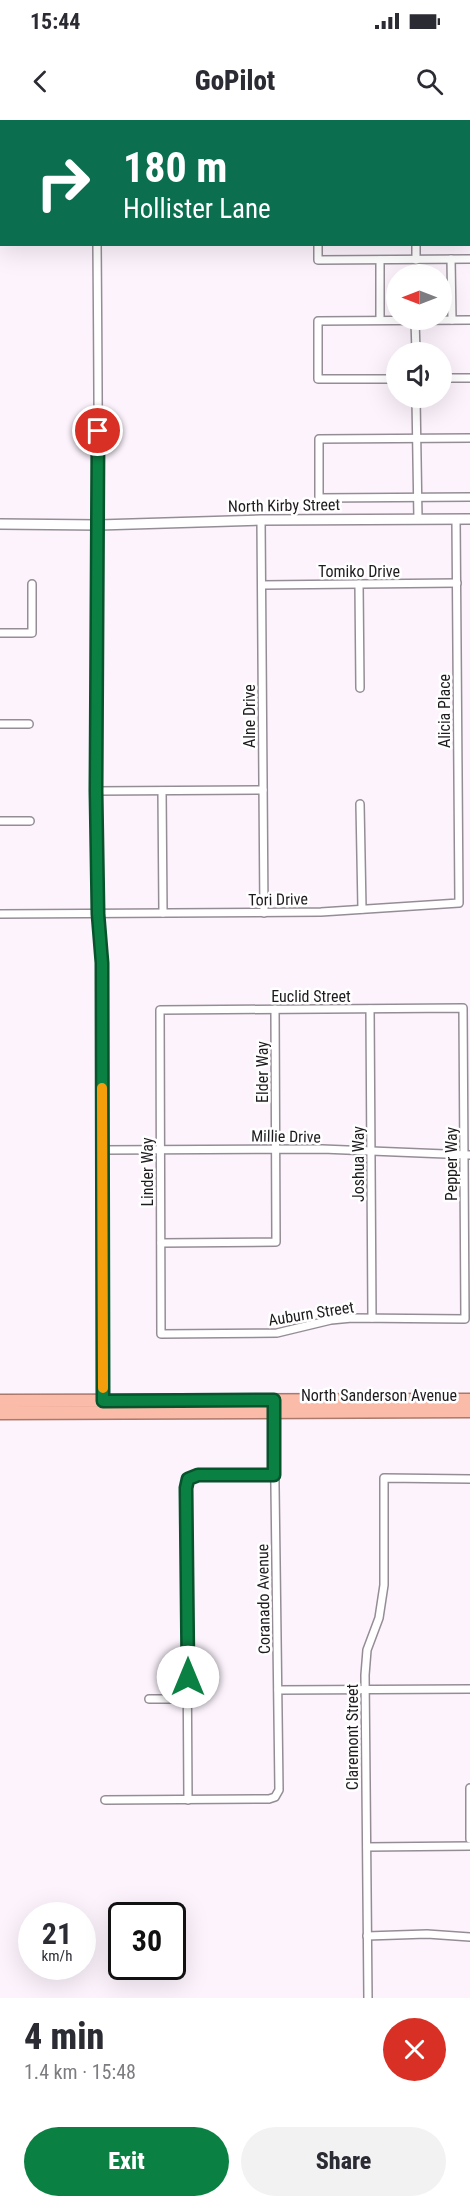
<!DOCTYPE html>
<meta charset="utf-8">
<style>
body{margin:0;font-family:"Roboto Condensed",sans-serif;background:#f2f2f3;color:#2b2b33;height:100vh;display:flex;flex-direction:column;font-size:22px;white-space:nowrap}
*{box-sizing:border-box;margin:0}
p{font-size:20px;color:#7c7c81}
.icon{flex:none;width:33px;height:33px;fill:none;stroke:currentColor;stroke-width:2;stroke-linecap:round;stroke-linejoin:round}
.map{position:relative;height:1878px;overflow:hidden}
.side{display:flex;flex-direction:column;background:#fff;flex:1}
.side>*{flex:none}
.banner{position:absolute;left:0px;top:0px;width:471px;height:126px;box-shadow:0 6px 24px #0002;background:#0b6e4f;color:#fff;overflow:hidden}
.needle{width:39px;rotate:270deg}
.buttons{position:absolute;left:386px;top:144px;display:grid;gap:12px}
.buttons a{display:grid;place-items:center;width:66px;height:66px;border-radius:50%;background:#fff;box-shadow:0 6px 24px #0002;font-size:30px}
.speed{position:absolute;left:18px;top:1782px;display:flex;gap:12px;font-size:30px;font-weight:700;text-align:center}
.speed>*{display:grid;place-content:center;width:78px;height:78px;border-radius:50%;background:#fff;box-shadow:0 6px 24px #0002;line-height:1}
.speed small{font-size:15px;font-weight:400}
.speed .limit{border:3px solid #111;border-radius:9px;background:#fff;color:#111}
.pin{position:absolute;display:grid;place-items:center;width:51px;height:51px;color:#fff;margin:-26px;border:3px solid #fff;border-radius:50%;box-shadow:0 2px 6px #0007}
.me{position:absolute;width:66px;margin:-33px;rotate:0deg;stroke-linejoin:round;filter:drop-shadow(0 0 4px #0008)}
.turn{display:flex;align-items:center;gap:21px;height:126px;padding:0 24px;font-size:27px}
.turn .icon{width:78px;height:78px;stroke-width:2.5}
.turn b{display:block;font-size:42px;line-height:51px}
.round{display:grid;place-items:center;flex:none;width:63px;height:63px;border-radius:32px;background:#f2f2f3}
.overview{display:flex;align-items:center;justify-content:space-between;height:102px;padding:0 24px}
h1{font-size:36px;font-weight:800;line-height:45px}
.primary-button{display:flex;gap:12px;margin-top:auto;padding:12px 24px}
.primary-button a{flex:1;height:69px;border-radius:36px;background:#0b8043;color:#fff;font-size:24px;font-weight:800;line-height:69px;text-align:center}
.primary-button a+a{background:#f2f2f3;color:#2b2b33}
.status{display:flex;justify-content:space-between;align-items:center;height:42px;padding:0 30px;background:#fff;direction:ltr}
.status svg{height:16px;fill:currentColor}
header{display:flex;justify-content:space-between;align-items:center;height:78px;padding:0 24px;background:#fff;font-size:27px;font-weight:800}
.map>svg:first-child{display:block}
</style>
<div class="status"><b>15:44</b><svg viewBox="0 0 49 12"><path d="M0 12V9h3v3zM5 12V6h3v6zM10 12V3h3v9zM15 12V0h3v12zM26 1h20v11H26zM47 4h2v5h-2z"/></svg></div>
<header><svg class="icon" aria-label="back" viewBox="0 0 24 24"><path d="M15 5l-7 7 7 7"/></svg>GoPilot<svg class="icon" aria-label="search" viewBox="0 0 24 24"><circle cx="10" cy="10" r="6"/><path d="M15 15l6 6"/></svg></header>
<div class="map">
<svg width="470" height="1878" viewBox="0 0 470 1878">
<rect width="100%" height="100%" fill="#fcf3fd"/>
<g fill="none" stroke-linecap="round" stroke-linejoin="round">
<defs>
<g id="minor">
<path d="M96,0V2"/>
<path d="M317,0V2"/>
<path d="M415,0V2"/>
<path d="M97,124C98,244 99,364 98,484C97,603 93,724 101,843L103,1281"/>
<path d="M318,124V140L470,139"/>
<path d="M416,124V140"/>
<path d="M451,139L452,200"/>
<path d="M380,140V200"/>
<path d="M415,200L416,232"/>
<path d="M441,258H470"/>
<path d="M396,259H318V201L470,200"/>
<path d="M416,278L418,399"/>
<path d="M470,318L319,319V378L470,377"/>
<path d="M261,400L264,793"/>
<path d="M359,464L360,568"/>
<path d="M262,465L457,463"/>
<path d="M0,513H32V464"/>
<path d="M0,604H29"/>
<path d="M96,671L263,670"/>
<path d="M162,671L163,793"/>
<path d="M360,684L362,789"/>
<path d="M0,701H30"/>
<path d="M0,794L321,792L459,783L456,399"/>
<path d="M463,888L465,1199L352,1198L331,1200L277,1213L161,1214L160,890Z"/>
<path d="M370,889L372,1198"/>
<path d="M103,1030L322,1029L470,1035"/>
<path d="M161,1123L276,1122L275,889"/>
<path d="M278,1570L470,1569"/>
<path d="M149,1579H188"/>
<path d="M470,1668V1719"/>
<path d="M105,1680L269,1679L275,1677L279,1670L274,1291"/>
<path d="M188,1680L186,1368L188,1359L198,1355H274"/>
<path d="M367,1727L470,1726"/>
<path d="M367,1816L427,1814L470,1817"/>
<path d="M368,1878L365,1555L367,1530L379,1498L384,1465V1358L470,1359"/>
</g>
<path id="tertiary" d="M0,404L99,405L261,400L470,399"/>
<g id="trunk">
<path d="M0,1281L470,1280"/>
<path d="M0,1293L470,1291"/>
</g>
</defs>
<use href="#minor" stroke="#958d96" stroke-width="10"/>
<use href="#tertiary" stroke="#958d96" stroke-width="12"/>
<use href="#trunk" stroke="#ac7869" stroke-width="15"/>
<use href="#minor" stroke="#fff" stroke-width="7"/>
<use href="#tertiary" stroke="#fff" stroke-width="9"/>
<use href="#trunk" stroke="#fabba8" stroke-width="12"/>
</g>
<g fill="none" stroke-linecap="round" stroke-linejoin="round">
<defs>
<path id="route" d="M98,311L96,671L98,794L102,843L103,1281L274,1280V1355H198L188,1359L186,1368L188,1557"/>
</defs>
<use href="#route" stroke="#07532c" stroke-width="15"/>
<use href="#route" stroke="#0b8043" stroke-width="10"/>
<path stroke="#f59e0b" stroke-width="10" d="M102,968L103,1268"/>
</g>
<g text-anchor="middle" stroke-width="5" stroke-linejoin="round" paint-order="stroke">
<g font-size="16" fill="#1e1b1e" stroke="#fff">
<text transform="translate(284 385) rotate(-1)" y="6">North Kirby Street</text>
<text x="359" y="457">Tomiko Drive</text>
<text transform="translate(444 591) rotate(-90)" y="6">Alicia Place</text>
<text transform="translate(249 596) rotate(-90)" y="6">Alne Drive</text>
<text transform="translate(278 779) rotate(-1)" y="6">Tori Drive</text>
<text x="311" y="882">Euclid Street</text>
<text transform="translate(262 952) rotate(-90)" y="6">Elder Way</text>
<text transform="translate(286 1016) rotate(1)" y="6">Millie Drive</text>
<text transform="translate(358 1044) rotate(-90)" y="6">Joshua Way</text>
<text transform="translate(451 1044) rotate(-90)" y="6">Pepper Way</text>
<text transform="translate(147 1052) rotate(-90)" y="6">Linder Way</text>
<text transform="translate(311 1193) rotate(-9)" y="6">Auburn Street</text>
<text x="379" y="1281">North Sanderson Avenue</text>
<text transform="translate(263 1479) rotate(-91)" y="6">Coranado Avenue</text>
<text transform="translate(352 1617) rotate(-90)" y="6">Claremont Street</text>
</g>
</g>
</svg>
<div class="buttons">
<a><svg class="needle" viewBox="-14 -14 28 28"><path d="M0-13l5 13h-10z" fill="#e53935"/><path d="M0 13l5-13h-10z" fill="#7c7c81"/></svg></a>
<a><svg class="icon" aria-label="sound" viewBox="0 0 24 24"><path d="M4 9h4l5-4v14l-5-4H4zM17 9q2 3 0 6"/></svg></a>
</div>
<div class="speed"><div>21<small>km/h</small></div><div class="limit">30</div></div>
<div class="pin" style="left:98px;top:311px;background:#d93025"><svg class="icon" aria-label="arrive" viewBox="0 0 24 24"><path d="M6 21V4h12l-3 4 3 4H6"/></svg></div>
<svg class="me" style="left:188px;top:1557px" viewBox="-20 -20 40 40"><circle r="19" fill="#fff"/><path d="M0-13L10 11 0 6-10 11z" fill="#0b8043"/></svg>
<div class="banner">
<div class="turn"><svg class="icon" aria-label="right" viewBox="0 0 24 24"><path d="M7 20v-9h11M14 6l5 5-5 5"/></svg><div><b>180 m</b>Hollister Lane</div></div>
</div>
</div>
<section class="side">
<div class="overview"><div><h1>4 min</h1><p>1.4 km · 15:48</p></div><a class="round" style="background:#d93025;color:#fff"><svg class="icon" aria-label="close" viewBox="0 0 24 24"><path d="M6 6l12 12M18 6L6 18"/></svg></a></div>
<div class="primary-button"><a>Exit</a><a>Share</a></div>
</section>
